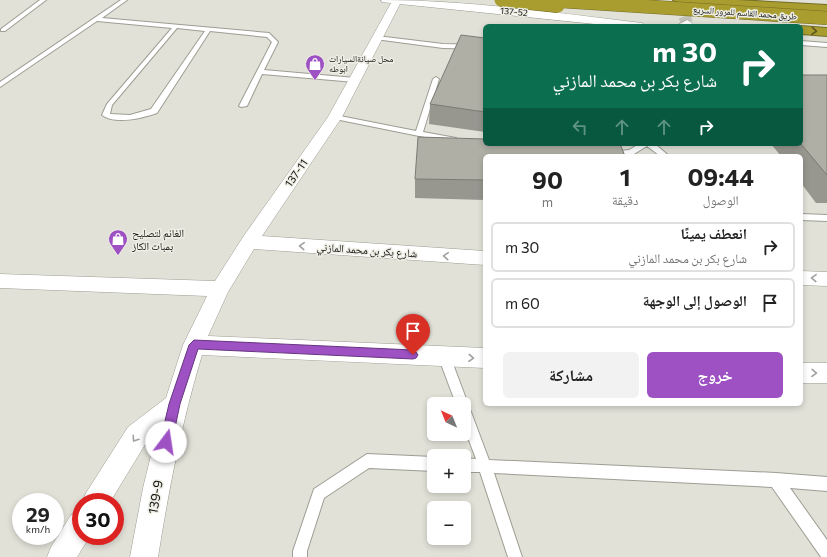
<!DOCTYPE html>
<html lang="ar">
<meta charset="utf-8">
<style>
body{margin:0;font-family:Commissioner,"Noto Naskh Arabic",sans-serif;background:#f2f2f2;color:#222;direction:rtl;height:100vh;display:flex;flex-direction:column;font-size:15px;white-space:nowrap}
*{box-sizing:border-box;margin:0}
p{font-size:13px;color:#767676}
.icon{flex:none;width:22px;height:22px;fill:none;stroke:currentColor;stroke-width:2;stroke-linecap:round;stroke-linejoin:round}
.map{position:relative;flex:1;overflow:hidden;direction:ltr}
.details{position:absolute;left:483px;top:154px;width:320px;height:252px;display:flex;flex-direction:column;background:#fff;border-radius:6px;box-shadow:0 2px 6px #0003;direction:rtl}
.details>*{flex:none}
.top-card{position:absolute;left:483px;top:24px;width:320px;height:122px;border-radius:6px;box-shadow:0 2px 6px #0003;direction:rtl;background:#0b6e4f;color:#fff;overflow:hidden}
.needle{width:26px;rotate:317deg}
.tools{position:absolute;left:427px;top:397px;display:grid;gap:8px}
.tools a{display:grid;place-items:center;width:44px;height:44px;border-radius:6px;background:#fff;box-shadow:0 2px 6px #0003;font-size:20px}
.speed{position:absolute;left:12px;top:493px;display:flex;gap:8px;font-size:20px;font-weight:700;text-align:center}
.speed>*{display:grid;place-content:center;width:52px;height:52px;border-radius:50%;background:#fff;box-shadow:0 2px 6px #0003;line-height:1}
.speed small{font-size:10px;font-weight:400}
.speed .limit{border:6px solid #d22;background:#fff;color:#111}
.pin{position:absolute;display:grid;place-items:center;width:34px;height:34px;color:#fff;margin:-41px -17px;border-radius:50% 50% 50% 0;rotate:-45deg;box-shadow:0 0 4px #0007}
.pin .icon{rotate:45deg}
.me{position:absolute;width:44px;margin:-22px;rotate:14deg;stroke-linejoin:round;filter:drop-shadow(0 0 3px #0008)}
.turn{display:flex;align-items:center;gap:14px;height:84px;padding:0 20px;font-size:18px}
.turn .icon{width:52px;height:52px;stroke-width:2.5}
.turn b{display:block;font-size:28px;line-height:34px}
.lanes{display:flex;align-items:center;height:38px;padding:0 20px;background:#0003;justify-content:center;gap:20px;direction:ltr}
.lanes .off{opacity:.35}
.eta{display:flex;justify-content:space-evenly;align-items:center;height:68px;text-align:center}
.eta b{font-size:24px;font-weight:700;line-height:28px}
.button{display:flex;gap:8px;margin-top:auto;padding:8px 20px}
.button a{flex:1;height:46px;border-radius:6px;background:#9d51c3;color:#fff;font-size:16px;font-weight:700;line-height:46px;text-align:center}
.button a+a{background:#f2f2f2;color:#222}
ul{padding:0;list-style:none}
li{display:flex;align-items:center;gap:12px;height:50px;margin:0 8px 6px;padding:0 12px;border:2px solid #e0e0e0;border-radius:6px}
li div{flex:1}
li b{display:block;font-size:15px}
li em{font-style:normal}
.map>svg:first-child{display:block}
</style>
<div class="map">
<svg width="827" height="557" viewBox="0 0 827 557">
<rect width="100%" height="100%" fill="#e1e1d8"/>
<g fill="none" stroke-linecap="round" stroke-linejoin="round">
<path stroke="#c2c2ba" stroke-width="12" stroke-dasharray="12 5.5" stroke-linecap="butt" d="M678,0L687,23"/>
<defs>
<g id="lane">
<path d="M40,0H46L5,31H1V29Z"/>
<path d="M121,0H127L102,18L269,33L278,42L264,70L355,78L358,80L355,82L262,74L247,106L241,107L239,106L272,42L267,37L210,31L157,113C143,118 115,125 102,115L107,104L172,28L97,21L0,87V82ZM177,28L205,31L151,109L130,115L110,114L112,105Z"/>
<path d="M377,36L443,44L485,45V49L443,48L375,39L374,38Z"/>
<path d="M801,41L827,43V47L801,45Z"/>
<path d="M436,77L439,79L423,132L456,138V142L419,136L335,119L331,117L335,115L416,131L433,79Z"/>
<path d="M639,144H655L669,156H660L647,146L634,154L608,156L606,154L610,152L629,150Z"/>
<path d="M801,214L827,215V221L801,220Z"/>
<path d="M444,351L448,352L450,356L489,460L776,473L827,477V491L790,488L827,540V557H821L772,487L494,473L522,557H508L480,472H464V458L476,459L464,427V404H456L438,356L440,352Z"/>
<path d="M367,454L434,457V471L369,468L324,498L307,551V557H293V551L314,489Z"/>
</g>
<g id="street">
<path d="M381,0C468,0 556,13 642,23L647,26H614L400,4L342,117L262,236L485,251V265L254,249L228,292L208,336L485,348V368L202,355C182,421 169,488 158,557H130L143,488L156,435L146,443L110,502H82L86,493L128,427L166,398L183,345L207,296L0,288V274L215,281L243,237L328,117L391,3L382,2Z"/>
<path d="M687,20L692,23L691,25L676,26Z"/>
<path d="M801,271L827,272V286L801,285Z"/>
<rect x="801" y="363" width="26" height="20"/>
<path d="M81,511V536H90L77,557H47L51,547L71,515Z"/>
</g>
<g id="highway">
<path d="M673,0H737L827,5V13L679,3Z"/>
<path d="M801,26L827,28V36L801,34Z"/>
</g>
</defs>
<use href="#lane" stroke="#9d9d94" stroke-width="2"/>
<use href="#street" stroke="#9d9d94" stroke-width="1"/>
<use href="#highway" stroke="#746c24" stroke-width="2"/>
<use href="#lane" fill="#fff" fill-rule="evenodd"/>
<use href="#street" fill="#fff" fill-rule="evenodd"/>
<use href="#highway" fill="#a99d30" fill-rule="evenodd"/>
<defs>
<g id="highway-bridge">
<path d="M501,0L558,6"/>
<path d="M544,0L827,18"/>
</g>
</defs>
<use href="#highway-bridge" stroke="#746c24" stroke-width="14" stroke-linecap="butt"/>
<use href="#highway-bridge" stroke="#a99d30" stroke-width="13"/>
</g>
<g fill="#97968f">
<path d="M485,38V132L429,124L430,104Z"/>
<path d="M827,75V203H816L801,183V156H781L771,144H801Z"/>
<path d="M485,156V200L415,198V179Z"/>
</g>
<g fill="#b0afa6" stroke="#7b7a74">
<path d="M461,35L485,38V112L430,104Z"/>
<path d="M801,75H827V175L801,144Z"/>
<path d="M418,137L485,139V144H620L625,156H485V180L415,179Z"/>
</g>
<defs><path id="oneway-chevron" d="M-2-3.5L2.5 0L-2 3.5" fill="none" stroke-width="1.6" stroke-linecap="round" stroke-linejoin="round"/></defs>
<use stroke="#5d571f" href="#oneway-chevron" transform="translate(814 31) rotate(5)"/>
<g stroke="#a0a09f">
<use href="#oneway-chevron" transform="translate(302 246) rotate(-176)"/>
<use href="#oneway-chevron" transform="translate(446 256) rotate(-176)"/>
<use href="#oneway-chevron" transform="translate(814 278) rotate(-178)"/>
<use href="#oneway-chevron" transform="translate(471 358) rotate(3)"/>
<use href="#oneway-chevron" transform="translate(814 373) rotate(1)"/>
<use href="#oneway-chevron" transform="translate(135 439) rotate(124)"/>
</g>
<path fill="#9d51c3" stroke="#66357f" d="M194,340L413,350L416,352L418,355L416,358L413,359L198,349L180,404L172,442L170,446L166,448L162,446L160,442L169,404L189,345Z"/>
<defs>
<symbol id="shop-pin" viewBox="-11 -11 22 30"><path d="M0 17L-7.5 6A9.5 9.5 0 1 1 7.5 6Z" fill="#9d51c3" stroke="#eeeee5"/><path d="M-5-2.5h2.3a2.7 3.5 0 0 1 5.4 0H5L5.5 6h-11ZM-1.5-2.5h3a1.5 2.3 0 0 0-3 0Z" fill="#fff"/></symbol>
</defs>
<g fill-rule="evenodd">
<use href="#shop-pin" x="304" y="53" width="22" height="30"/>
<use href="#shop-pin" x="107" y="228" width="22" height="30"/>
</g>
<g text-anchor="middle" stroke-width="3" stroke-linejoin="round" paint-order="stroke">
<g font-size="9" fill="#11110e" stroke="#eeeee5">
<text transform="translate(514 12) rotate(5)" y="3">137-52</text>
<text transform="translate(745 13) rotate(4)" y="3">طريق محمد القاسم للمرور السريع</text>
</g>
<g font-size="9" fill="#11110e" stroke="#eeeee5" text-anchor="start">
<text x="329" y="62">محل صيانةالسيارات<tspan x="329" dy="10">ابوطه</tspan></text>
</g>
<g font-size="11" fill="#11110e" stroke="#eeeee5">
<text transform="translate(296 173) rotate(-55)" y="4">137-11</text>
<text transform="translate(367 250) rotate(4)" y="4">شارع بكر بن محمد المازني</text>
</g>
<g font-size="11" fill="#11110e" stroke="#eeeee5" text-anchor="start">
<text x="132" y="237">الغانم لتصليح<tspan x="132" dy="13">بمبات الكاز</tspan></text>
</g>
<g font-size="13" fill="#11110e" stroke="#eeeee5">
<text transform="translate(155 497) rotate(-80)" y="5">139-9</text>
</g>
</g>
</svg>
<div class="tools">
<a><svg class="needle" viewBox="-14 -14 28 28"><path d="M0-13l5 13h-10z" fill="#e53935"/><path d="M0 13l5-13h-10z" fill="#767676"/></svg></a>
<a>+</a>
<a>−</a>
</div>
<div class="speed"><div>29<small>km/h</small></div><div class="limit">30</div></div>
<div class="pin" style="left:413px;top:355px;background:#d93025"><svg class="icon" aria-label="arrive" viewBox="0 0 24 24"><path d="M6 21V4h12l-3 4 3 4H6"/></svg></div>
<svg class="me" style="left:166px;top:442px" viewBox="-20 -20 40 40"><circle r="19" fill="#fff"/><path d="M0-13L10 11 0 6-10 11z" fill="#9d51c3"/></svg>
<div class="top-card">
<div class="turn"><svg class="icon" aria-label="right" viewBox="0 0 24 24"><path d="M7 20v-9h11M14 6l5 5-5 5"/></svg><div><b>30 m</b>شارع بكر بن محمد المازني</div></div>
<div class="lanes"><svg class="icon off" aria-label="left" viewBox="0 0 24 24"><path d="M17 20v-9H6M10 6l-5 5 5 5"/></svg><svg class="icon off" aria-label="ahead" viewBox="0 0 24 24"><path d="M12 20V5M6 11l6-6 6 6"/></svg><svg class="icon off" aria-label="ahead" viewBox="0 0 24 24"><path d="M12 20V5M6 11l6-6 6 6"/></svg><svg class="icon" aria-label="right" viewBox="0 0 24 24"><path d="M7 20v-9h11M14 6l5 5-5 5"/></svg></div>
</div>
<section class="details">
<div class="eta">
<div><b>09:44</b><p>الوصول</p></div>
<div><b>1</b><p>دقيقة</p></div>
<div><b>90</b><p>m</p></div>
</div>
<ul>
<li><svg class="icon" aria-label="right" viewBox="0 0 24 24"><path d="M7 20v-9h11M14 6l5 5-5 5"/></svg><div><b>انعطف يمينًا</b><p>شارع بكر بن محمد المازني</p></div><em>30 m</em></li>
<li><svg class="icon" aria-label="arrive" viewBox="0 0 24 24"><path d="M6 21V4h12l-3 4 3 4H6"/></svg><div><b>الوصول إلى الوجهة</b></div><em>60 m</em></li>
</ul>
<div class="button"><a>خروج</a><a>مشاركة</a></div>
</section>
</div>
